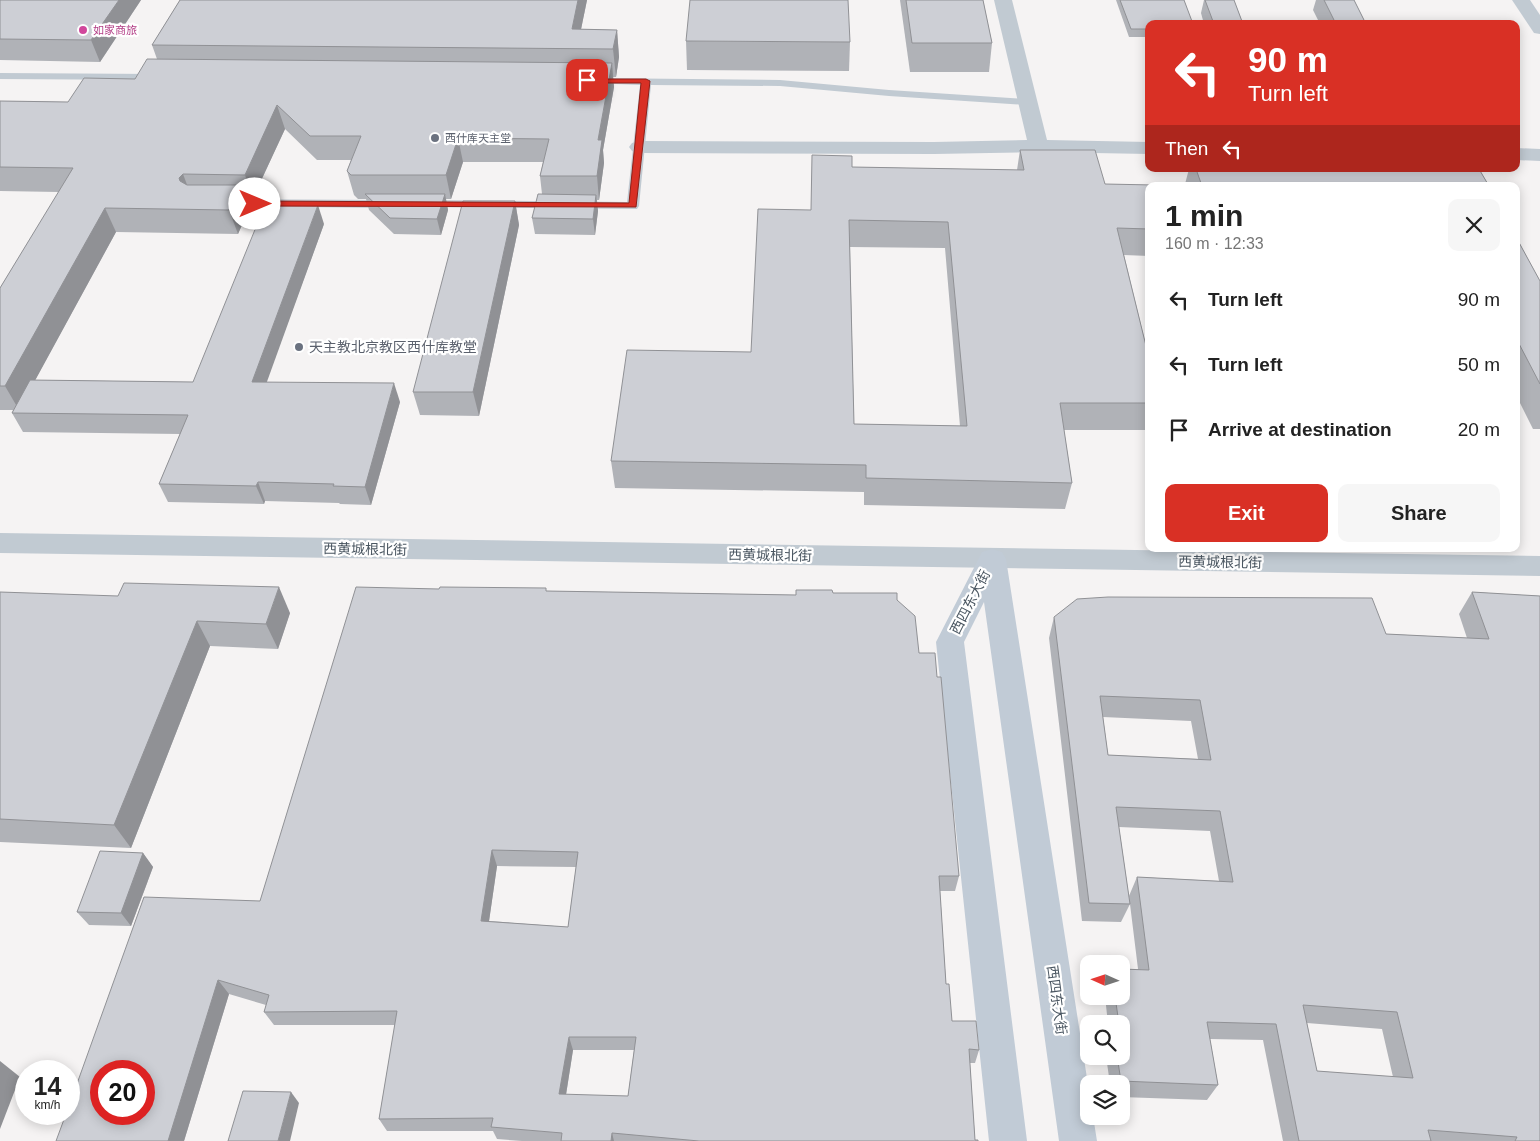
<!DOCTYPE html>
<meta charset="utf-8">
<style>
body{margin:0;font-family:Arial,"Noto Sans SC",sans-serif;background:#f6f6f6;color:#222;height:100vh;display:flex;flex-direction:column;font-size:19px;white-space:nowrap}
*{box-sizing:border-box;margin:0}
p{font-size:16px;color:#767676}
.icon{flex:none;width:28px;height:28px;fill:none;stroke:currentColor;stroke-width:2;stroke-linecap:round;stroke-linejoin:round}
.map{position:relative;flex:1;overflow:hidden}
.details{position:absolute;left:1145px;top:182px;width:375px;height:370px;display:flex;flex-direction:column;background:#fff;border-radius:10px;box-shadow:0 2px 12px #0003}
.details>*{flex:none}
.hud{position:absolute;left:1145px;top:20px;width:375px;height:152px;border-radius:10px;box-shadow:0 2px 12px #0003;background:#d93025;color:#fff;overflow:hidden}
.needle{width:32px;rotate:273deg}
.tools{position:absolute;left:1080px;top:955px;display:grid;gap:10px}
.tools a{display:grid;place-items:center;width:50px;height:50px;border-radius:10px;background:#fff;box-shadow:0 2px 12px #0003;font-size:25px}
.speed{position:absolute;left:15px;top:1060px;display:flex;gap:10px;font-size:25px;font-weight:700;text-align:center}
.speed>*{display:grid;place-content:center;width:65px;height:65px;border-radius:50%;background:#fff;box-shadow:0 2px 12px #0003;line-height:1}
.speed small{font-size:12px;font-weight:400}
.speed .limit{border:8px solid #d22;background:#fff;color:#111}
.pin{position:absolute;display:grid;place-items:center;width:42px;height:42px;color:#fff;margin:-21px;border-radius:10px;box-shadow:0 2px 8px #0006}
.me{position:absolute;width:55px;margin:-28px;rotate:90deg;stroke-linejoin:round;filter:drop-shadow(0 0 4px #0008)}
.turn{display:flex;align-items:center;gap:18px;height:105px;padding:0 20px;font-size:22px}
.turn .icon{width:65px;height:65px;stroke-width:2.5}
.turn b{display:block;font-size:35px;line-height:42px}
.then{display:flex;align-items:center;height:48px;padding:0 20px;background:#0003;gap:10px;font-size:19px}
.round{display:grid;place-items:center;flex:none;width:52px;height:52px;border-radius:10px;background:#f6f6f6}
.head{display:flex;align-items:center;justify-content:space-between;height:85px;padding:0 20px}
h1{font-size:30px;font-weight:600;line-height:38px}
.button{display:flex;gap:10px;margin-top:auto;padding:10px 20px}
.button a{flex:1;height:58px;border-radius:10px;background:#d93025;color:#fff;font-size:20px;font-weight:600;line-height:58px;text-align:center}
.button a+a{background:#f6f6f6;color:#222}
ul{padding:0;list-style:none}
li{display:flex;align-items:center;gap:15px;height:65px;padding:0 20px}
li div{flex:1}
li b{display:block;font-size:19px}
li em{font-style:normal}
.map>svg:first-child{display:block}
</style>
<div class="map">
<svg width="1540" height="1141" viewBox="0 0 1540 1141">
<rect width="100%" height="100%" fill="#f5f3f3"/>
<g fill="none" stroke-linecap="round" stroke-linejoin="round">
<g fill="#c1cad2" fill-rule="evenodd">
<path d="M0,73L158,74L164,77L158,80L0,79Z"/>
<path d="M593,78L780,80L889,90L1027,99L1033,102L1027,105L889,96L780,86L651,85L639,206L637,209L422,207L420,204L422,201L426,200L627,202L640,85L589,83L587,81Z"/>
<path d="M226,199L389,200L395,204L389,208L222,206L220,203Z"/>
</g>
<g fill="#c1cad2" fill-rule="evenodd">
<path d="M994,0H1012L1047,140L1149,142V154L1038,152L934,154L639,153L632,151L629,147L632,143L639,141L934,142L1027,140Z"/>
<path d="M1516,148L1540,149V161L1516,160Z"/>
</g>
<g fill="#c1cad2" fill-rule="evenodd">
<path d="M1512,0H1530L1540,15V34L1534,33Z"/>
<path d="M0,533L1540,556V576L0,553Z"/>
</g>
<path fill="#c1cbd6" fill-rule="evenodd" d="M992,549L1002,552L1006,559L1089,1091V1116H1093L1097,1141H1059L984,602L964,642L1027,1141H989L936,642L982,552Z"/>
</g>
<g fill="#b0b2b7" fill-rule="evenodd">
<path d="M0,0H141L100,62L0,60Z"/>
<path d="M180,0H587L581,29L617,30L619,57L616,77H613L614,87L603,150L604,163L599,200H597L598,211L595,235L535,234L532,218L542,194L540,176L543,162H463L451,199H446L448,210L441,235L394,234L369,210L366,199H358L354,195L347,171L351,160H317L285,129L253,198H245L249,209L238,234L116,232L35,380L193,382L324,224L266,382L400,402L371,505L340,504L339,503L265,501L264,504L168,502L159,484L180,434L23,432L12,413L13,410H0V288L59,192L0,191V101L68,102L135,79L157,59L152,45Z"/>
<path d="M900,0H983L992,43L989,72H910Z"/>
<path d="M1116,0H1184L1187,8L1149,24V37H1129Z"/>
<path d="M1204,0H1234L1243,24H1204L1201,13Z"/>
<path d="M1316,0H1354L1366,24H1320L1313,10Z"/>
<path d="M686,41L850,42L849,71L687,70Z"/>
<path d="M1020,150L1105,184L1186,186L1185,184L1189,169H1479L1489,186H1149V256L1124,255L1149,358V430H1064L1072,483L1065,509L864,505V492L615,488L611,461L751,352L852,167L1017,170ZM850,247L945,248L960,426L854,424Z"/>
<path d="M515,201L519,225L479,416L420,415L413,392Z"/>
<path d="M1516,237L1540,281V429H1533L1516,395Z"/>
<path d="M439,589L796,595L833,593L897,600L919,653L959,876L955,891H940L946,984L952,1021L979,1050L975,1063H970L975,1140L978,1141H522L497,1139L493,1131H387L379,1119L395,1025H274L264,1012L266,1005L229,994L184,1141H56L260,901ZM497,866L576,867L568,927L489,921ZM573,1050H634L628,1096L566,1095Z"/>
<path d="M0,592L290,613L278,649L210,646L131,848L0,842Z"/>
<path d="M1472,592L1540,596V1141H1283L1263,1040L1210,1039L1218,1085L1207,1100L1121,1097V1084H1110L1106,1056H1121V1024H1108L1105,996H1121L1138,969L1129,896L1137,877L1219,881L1210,831L1119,827L1130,904L1121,922L1082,921L1049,638L1054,617L1467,638L1459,614ZM1103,717L1191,721L1198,759L1108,755ZM1307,1023L1382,1029L1393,1077L1317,1071Z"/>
<path d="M143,853L153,867L131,926L89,925L77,912Z"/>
</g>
<g fill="#909195">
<path d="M119,0H141L100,62L91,40Z"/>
<path d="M578,0H587L577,49L572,29Z"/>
<path d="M617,30L619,57L616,77L613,49Z"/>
<path d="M612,63L614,87L603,150L604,163L599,200L597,176L598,140Z"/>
<path d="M277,105L285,129L253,198L245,175Z"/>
<path d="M458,138L463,162L451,199L446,175Z"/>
<path d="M183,174L192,198L180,181L179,178Z"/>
<path d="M240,185L249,209L238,234L229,210Z"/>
<path d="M445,194L448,210L441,235L437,219Z"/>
<path d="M596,195L598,211L595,235L593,219Z"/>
<path d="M515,201L519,225L479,416L473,392Z"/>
<path d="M318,205L324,224L260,401L252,382Z"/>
<path d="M105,208L116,232L19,410L5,386Z"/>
<path d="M394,383L400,402L371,505L365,487Z"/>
<path d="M258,482L265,501L264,504L256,486Z"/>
<path d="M279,587L290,613L278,649L266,624Z"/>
<path d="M197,621L210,646L131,848L114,825Z"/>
<path d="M492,850L497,866L487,935L481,921Z"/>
<path d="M143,853L153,867L131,926L121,913Z"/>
<path d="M218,980L229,994L184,1141H168Z"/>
<path d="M569,1037L573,1050L564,1107L559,1094Z"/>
<path d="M0,1061L20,1077L0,1129Z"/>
<path d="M291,1092L299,1103L290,1141H278Z"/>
<path d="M612,1133L614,1141H611Z"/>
</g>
<g fill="#cdcfd5" stroke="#909195" fill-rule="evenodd">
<path d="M0,0H119L91,40L0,39Z"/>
<path d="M180,0H578L572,29L617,30L613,49L152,45Z"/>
<path d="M690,0H848L850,42L686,41Z"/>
<path d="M906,0H983L992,43H912Z"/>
<path d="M1120,0H1184L1193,24H1149V29H1131Z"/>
<path d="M1205,0H1234L1243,24H1214Z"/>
<path d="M1324,0H1354L1366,24H1336Z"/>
<path d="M147,59L612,63L598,140H602L597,176H540L549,139L458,138L446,175H351L347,171L361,136H310L277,105L245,175L183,174L179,178L180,181L187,185H240L229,210L105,208L5,386H0V288L73,168L0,167V101L68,102L84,78L135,79Z"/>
<path d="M1020,150H1095L1105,184L1202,186L1196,169H1479L1489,186H1149V229L1117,228L1149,358V403H1060L1072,483L866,478V465L611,461L627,350L751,352L758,209L811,210L812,155L852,156V167L1024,170ZM849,220L948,222L967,426L854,424Z"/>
<path d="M365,194H445L437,219L390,218Z"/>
<path d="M538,194L596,195L593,219L532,218Z"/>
<path d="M463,201H515L473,392H413Z"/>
<path d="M265,205H318L252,382L394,383L365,487L333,486L334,484L258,482L256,486L159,484L188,415L12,413L30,380L193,382Z"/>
<path d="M1516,237L1540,281V384L1516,338Z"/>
<path d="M124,583L279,587L266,624L197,621L114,825L0,819V592L118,596Z"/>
<path d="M356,587L439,589L440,587L546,588V591L796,595V590H832L833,593H897V600L915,616L919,653H935L937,677H941L959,876H939L946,984H949L952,1021H976L979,1050L969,1049L975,1140H978V1141H699L612,1133L611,1141H561L562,1133L491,1127L493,1118L379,1119L397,1011L264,1012L269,995L218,980L168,1141H56L66,1114H69V1106L144,897L260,901ZM492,850L578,852L568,927L481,921ZM569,1037H636L628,1096L559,1094ZM101,1071H144V1114H101Z"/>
<path d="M1472,592L1540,596V1141H1515L1517,1137L1428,1130L1431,1141H1299L1276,1024L1207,1022L1218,1085L1121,1081L1117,1056H1121V1024H1119L1115,996H1121V969L1149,970L1137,877L1233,882L1220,811L1116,807L1130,904L1089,903L1054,617L1077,599L1108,597L1372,598L1386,634L1489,639ZM1100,696L1200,700L1211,760L1108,755ZM1303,1005L1397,1012L1413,1078L1317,1071Z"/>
<path d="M100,851L143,853L121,913L77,912Z"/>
<path d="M243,1091L291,1092L278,1141H228Z"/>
</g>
<path fill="#d93025" stroke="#8d1f18" d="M584,79H646L650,81L636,207L255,206L251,204L255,201L629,203L641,83H587L583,80Z"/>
<circle fill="#d1479c" stroke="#fff" stroke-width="2" cx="83" cy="30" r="5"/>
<g fill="#6b7280" stroke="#fff" stroke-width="2">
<circle cx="435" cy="138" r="5"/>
<circle cx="299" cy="347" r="5"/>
</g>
<g text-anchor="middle" stroke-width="4.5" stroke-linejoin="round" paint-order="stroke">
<g font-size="11" fill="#b23c85" stroke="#fff" text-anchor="start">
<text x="93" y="34">如家商旅</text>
</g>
<g font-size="11" fill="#5b616d" stroke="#fff" text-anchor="start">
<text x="445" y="142">西什库天主堂</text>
</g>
<g font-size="14" fill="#5b616d" stroke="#fff" text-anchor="start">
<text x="309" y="352">天主教北京教区西什库教堂</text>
</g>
<g font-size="14" fill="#4a5661" stroke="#fff">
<text transform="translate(365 549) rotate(1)" y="5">西黄城根北街</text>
<text transform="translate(770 555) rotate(1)" y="5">西黄城根北街</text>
<text transform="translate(1220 562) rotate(1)" y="5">西黄城根北街</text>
<text transform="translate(970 602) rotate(-63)" y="5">西四东大街</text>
<text transform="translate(1057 1000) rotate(82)" y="5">西四东大街</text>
</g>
</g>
</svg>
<div class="tools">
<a><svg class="needle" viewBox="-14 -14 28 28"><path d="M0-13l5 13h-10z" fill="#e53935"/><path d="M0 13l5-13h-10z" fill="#767676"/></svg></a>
<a><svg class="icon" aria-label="search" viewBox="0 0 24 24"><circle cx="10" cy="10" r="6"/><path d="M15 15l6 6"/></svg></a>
<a><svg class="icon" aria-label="layers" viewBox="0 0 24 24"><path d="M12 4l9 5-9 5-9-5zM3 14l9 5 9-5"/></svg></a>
</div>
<div class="speed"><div>14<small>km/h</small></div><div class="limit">20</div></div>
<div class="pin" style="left:587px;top:80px;background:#d93025"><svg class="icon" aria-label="arrive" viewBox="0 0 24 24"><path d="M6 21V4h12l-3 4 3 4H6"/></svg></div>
<svg class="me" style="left:255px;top:204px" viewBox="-20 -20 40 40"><circle r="19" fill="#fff"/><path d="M0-13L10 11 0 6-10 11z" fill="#d93025"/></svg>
<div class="hud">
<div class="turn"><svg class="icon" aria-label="left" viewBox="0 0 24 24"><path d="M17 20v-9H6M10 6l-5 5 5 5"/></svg><div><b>90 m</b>Turn left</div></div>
<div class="then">Then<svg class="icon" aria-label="left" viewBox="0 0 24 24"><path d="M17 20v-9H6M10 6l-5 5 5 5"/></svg></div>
</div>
<section class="details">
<div class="head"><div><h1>1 min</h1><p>160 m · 12:33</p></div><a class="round"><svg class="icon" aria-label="close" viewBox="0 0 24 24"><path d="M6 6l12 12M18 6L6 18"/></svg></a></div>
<ul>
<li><svg class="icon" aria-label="left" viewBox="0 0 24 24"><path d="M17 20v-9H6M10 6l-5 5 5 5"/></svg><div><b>Turn left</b></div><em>90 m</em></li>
<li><svg class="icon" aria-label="left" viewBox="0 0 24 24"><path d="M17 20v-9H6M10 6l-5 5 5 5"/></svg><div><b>Turn left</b></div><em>50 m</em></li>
<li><svg class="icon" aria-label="arrive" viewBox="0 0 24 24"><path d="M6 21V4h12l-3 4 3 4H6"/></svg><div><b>Arrive at destination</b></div><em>20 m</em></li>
</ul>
<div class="button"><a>Exit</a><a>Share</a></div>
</section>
</div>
